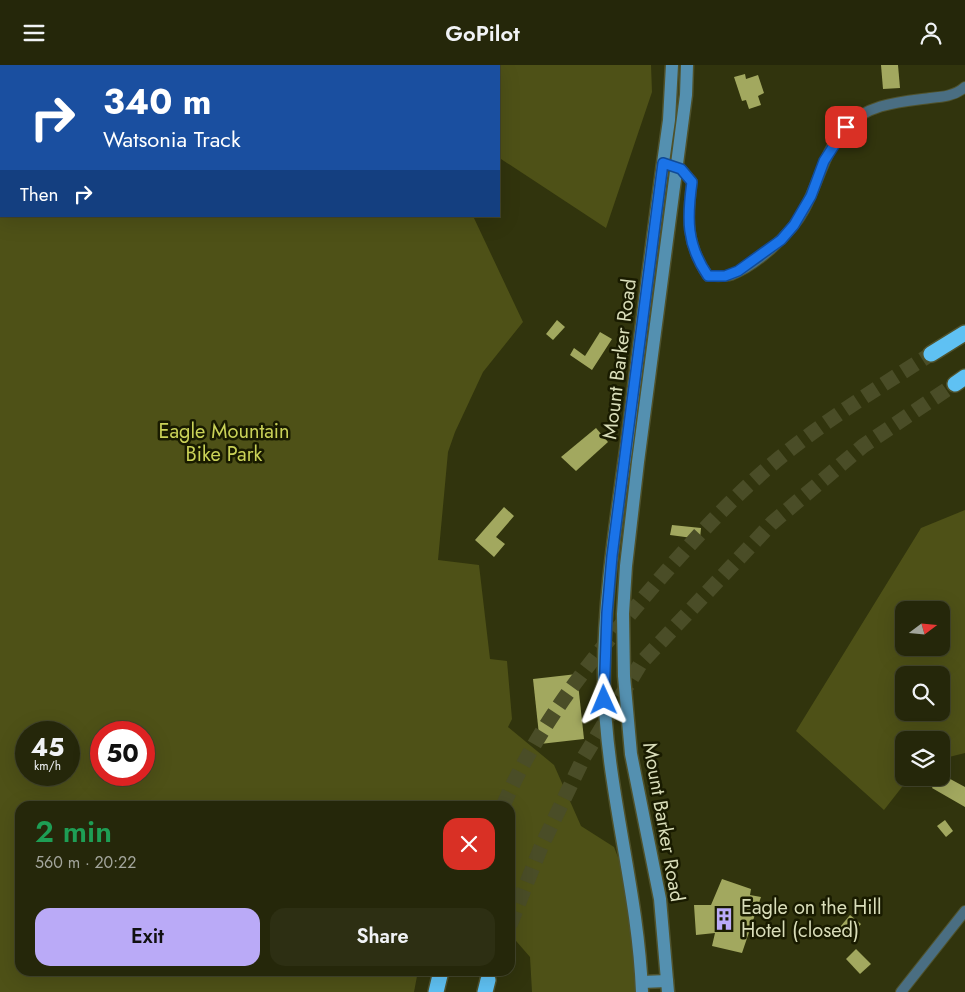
<!DOCTYPE html>
<meta charset="utf-8">
<style>
body{margin:0;font-family:Jost,sans-serif;background:#2d2f13;color:#f1f3f6;height:100vh;display:flex;flex-direction:column;font-size:19px;white-space:nowrap}
*{box-sizing:border-box;margin:0}
p{font-size:16px;color:#a3a59c}
.icon{flex:none;width:28px;height:28px;fill:none;stroke:currentColor;stroke-width:2;stroke-linecap:round;stroke-linejoin:round}
.map{position:relative;flex:1;overflow:hidden}
.side{position:absolute;left:15px;top:736px;width:500px;height:175px;display:flex;flex-direction:column;background:#25270a;border-radius:15px;box-shadow:0 5px 20px #0002,0 0 0 1px #42442b}
.side>*{flex:none}
.guide{position:absolute;left:0px;top:0px;width:500px;height:152px;box-shadow:0 5px 20px #0002,0 0 0 1px #42442b;background:#1a4fa0;color:#fff;overflow:hidden}
.needle{width:32px;rotate:74deg}
.tools{position:absolute;left:895px;top:536px;display:grid;gap:10px}
.tools a{display:grid;place-items:center;width:55px;height:55px;border-radius:10px;background:#25270a;box-shadow:0 5px 20px #0002,0 0 0 1px #42442b;font-size:25px}
.speed{position:absolute;left:15px;top:656px;display:flex;gap:10px;font-size:25px;font-weight:700;text-align:center}
.speed>*{display:grid;place-content:center;width:65px;height:65px;border-radius:50%;background:#25270a;box-shadow:0 5px 20px #0002,0 0 0 1px #42442b;line-height:1}
.speed small{font-size:12px;font-weight:400}
.speed .limit{border:8px solid #d22;background:#fff;color:#111}
.pin{position:absolute;display:grid;place-items:center;width:42px;height:42px;color:#fff;margin:-21px;border-radius:10px;box-shadow:0 2px 8px #0006}
.me{position:absolute;width:55px;margin:-28px;rotate:359deg;stroke-linejoin:round;filter:drop-shadow(0 0 4px #0008)}
.turn{display:flex;align-items:center;gap:18px;height:105px;padding:0 20px;font-size:22px}
.turn .icon{width:65px;height:65px;stroke-width:2.5}
.turn b{display:block;font-size:35px;line-height:42px}
.then{display:flex;align-items:center;height:48px;padding:0 20px;background:#0003;gap:10px;font-size:19px}
.round{display:grid;place-items:center;flex:none;width:52px;height:52px;border-radius:15px;background:#2d2f13}
.overview{display:flex;align-items:center;justify-content:space-between;height:85px;padding:0 20px}
h1{font-size:30px;font-weight:600;line-height:38px;color:#1e9e55}
.primary-button{display:flex;gap:10px;margin-top:auto;padding:10px 20px}
.primary-button a{flex:1;height:58px;border-radius:15px;background:#baaaf7;color:#111;font-size:20px;font-weight:600;line-height:58px;text-align:center}
.primary-button a+a{background:#2d2f13;color:#f1f3f6}
header{display:flex;justify-content:space-between;align-items:center;height:65px;padding:0 20px;background:#25270a;font-size:22px;font-weight:600}
.map>svg:first-child{display:block}
</style>
<header><svg class="icon" aria-label="menu" viewBox="0 0 24 24"><path d="M4 6h16M4 12h16M4 18h16"/></svg>GoPilot<svg class="icon" aria-label="person" viewBox="0 0 24 24"><circle cx="12" cy="8" r="4"/><path d="M4 21q1-7 8-7t8 7"/></svg></header>
<div class="map">
<svg width="965" height="927" viewBox="0 0 965 927">
<rect width="100%" height="100%" fill="#31340d"/>
<g fill="#4e5117" fill-rule="evenodd">
<path d="M0,0H651L652,27L606,163L501,94L499,96V1H1V151H473L523,257L483,307L455,367L448,387L438,495L479,500L490,594L507,596L512,654L508,662L554,700L581,761L614,782L634,833L642,927H532L530,892L510,869V741H20V906H418L414,927H0ZM26,668H69V710H26ZM101,668H144V710H101Z"/>
<path d="M965,445V688L941,694V675H904V712L909,713L884,745L796,666L921,463ZM904,545H941V582H904ZM904,610H941V648H904Z"/>
</g>
<g fill="#a2a85f">
<path d="M881,0H898L900,23L883,24Z"/>
<path d="M745,9L746,14L758,10L764,28L758,31L761,40L749,44L746,35L742,36L734,12Z"/>
<path d="M557,255L565,262L553,275L546,269Z"/>
<path d="M600,267L612,274L592,305L570,290L574,283L585,291Z"/>
<path d="M596,363L608,377L576,406L561,392Z"/>
<path d="M504,442L514,451L496,472L505,479L494,492L475,475Z"/>
<path d="M672,460L701,463L700,474L670,470Z"/>
<path d="M577,609L584,674L540,679L533,614Z"/>
<path d="M941,709L965,722V742L932,723L938,712H941Z"/>
<path d="M945,755L953,766L946,772L937,761Z"/>
<path d="M722,814L751,824L750,830L761,832L742,888L712,881L715,868L696,870L694,840H711Z"/>
<path d="M850,850L861,859L851,871L840,862Z"/>
<path d="M856,884L871,899L860,909L846,894Z"/>
</g>
<g fill="none" stroke-linecap="round" stroke-linejoin="round">
<g stroke="#4a4d27" stroke-width="15" stroke-dasharray="15 8" stroke-linecap="butt">
<path d="M503,741C534,670 575,615 625,555C665,507 706,459 753,416C806,367 870,328 931,289"/>
<path d="M510,860L541,782L584,692L641,598L772,458L863,381L955,319"/>
</g>
<defs>
<g id="street">
<path d="M663,98L681,104L692,117C687,153 686,179 708,211C716,211 724,212 731,210C756,201 792,168 804,145C819,117 824,87 845,63C867,39 899,37 930,33C942,32 955,31 965,22"/>
<path d="M901,927L965,846"/>
</g>
<g id="secondary">
<path d="M642,917L667,916"/>
<path d="M642,927C638,822 605,721 604,616C603,534 617,452 628,370C641,265 654,160 669,55L672,0"/>
<path d="M668,927L660,834L631,689L624,611L623,549L626,501L638,397L686,30L687,0"/>
</g>
<g id="highway">
<path d="M931,289L965,268"/>
<path d="M955,319L965,312"/>
<path d="M436,927L441,906"/>
<path d="M485,927L488,915"/>
</g>
</defs>
<use href="#street" stroke="#4f522c" stroke-width="12"/>
<use href="#secondary" stroke="#4f522c" stroke-width="15"/>
<use href="#highway" stroke="#4f522c" stroke-width="18"/>
<use href="#street" stroke="#4a6e82" stroke-width="10"/>
<use href="#secondary" stroke="#5490b0" stroke-width="12"/>
<use href="#highway" stroke="#5fc1f3" stroke-width="15"/>
</g>
<g fill="none" stroke-linecap="round" stroke-linejoin="round">
<defs>
<path id="route" d="M604,635L607,548L612,491L663,98L681,104L692,117C687,153 686,179 708,211H725L738,206L781,175L794,160L811,131L824,96L846,62"/>
</defs>
<use href="#route" stroke="#114b97" stroke-width="12"/>
<use href="#route" stroke="#1a73e8" stroke-width="9"/>
</g>
<defs>
<symbol id="building-bare" viewBox="-9 -9 18 18"><path d="M-4-6H4V6H1V3H-1V6H-4ZM-2.5-4.3h1.7v1.8h-1.7ZM.8-4.3h1.7v1.8H.8ZM-2.5-1h1.7V.8h-1.7ZM.8-1h1.7V.8H.8Z" fill="#baaaf7" stroke="#191b00" stroke-width="2.5" paint-order="stroke"/></symbol>
</defs>
<g fill-rule="evenodd">
<use href="#building-bare" x="708" y="838" width="32" height="32"/>
</g>
<g text-anchor="middle" stroke-width="5" stroke-linejoin="round" paint-order="stroke">
<g font-size="20" fill="#d9ddb9" stroke="#191b00">
<text transform="translate(619 294) rotate(-83)" y="7">Mount Barker Road</text>
<text transform="translate(664 757) rotate(80)" y="7">Mount Barker Road</text>
</g>
<g font-size="20" fill="#cad257" stroke="#191b00">
<text x="224" y="373">Eagle Mountain<tspan x="224" dy="23">Bike Park</tspan></text>
</g>
<g font-size="20" fill="#d9ddb9" stroke="#191b00" text-anchor="start">
<text x="741" y="849">Eagle on the Hill<tspan x="741" dy="23">Hotel (closed)</tspan></text>
</g>
</g>
</svg>
<div class="tools">
<a><svg class="needle" viewBox="-14 -14 28 28"><path d="M0-13l5 13h-10z" fill="#e53935"/><path d="M0 13l5-13h-10z" fill="#a3a59c"/></svg></a>
<a><svg class="icon" aria-label="search" viewBox="0 0 24 24"><circle cx="10" cy="10" r="6"/><path d="M15 15l6 6"/></svg></a>
<a><svg class="icon" aria-label="layers" viewBox="0 0 24 24"><path d="M12 4l9 5-9 5-9-5zM3 14l9 5 9-5"/></svg></a>
</div>
<div class="speed"><div>45<small>km/h</small></div><div class="limit">50</div></div>
<div class="pin" style="left:846px;top:62px;background:#d93025"><svg class="icon" aria-label="arrive" viewBox="0 0 24 24"><path d="M6 21V4h12l-3 4 3 4H6"/></svg></div>
<svg class="me" style="left:604px;top:635px" viewBox="-20 -20 40 40"><path d="M0-17L14 15 0 8-14 15z" fill="#1a73e8" stroke="#fff" stroke-width="4"/></svg>
<div class="guide">
<div class="turn"><svg class="icon" aria-label="right" viewBox="0 0 24 24"><path d="M7 20v-9h11M14 6l5 5-5 5"/></svg><div><b>340 m</b>Watsonia Track</div></div>
<div class="then">Then<svg class="icon" aria-label="right" viewBox="0 0 24 24"><path d="M7 20v-9h11M14 6l5 5-5 5"/></svg></div>
</div>
<section class="side">
<div class="overview"><div><h1>2 min</h1><p>560 m · 20:22</p></div><a class="round" style="background:#d93025;color:#fff"><svg class="icon" aria-label="close" viewBox="0 0 24 24"><path d="M6 6l12 12M18 6L6 18"/></svg></a></div>
<div class="primary-button"><a>Exit</a><a>Share</a></div>
</section>
</div>
